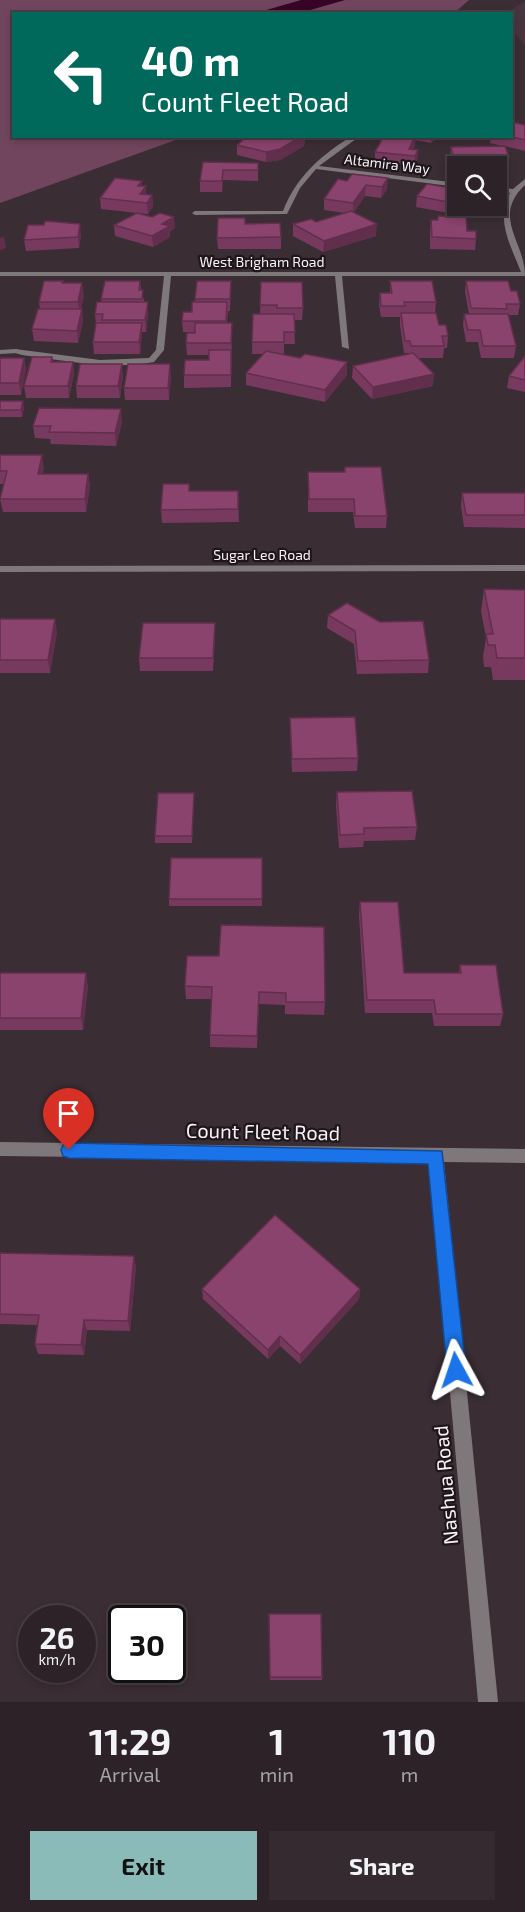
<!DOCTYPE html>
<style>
body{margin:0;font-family:"Exo 2",sans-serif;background:#342a2f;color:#f1f3f6;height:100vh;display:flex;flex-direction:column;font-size:22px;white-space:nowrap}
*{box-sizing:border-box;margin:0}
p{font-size:20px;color:#a6a4a7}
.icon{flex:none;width:33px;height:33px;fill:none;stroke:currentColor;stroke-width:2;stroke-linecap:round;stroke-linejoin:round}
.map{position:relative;height:1702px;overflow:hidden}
.details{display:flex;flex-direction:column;background:#2c2227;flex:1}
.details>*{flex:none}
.banner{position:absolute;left:12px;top:12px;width:501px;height:126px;border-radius:0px;box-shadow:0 3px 9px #0003,0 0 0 2px #483f44;background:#00695c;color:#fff;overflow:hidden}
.controls{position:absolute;left:447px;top:156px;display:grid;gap:12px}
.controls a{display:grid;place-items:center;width:60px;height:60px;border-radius:0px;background:#2c2227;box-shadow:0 3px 9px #0003,0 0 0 2px #483f44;font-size:30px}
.speed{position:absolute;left:18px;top:1605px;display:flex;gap:12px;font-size:30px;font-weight:700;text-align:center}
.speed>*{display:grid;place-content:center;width:78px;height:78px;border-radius:50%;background:#2c2227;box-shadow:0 3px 9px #0003,0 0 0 2px #483f44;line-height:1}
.speed small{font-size:15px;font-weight:400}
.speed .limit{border:3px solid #111;border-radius:9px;background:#fff;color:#111}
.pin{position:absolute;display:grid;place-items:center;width:51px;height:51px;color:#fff;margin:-62px -26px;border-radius:50% 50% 50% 0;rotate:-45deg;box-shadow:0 0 6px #0007}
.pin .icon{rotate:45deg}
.me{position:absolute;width:66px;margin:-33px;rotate:355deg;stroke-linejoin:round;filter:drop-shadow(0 0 4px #0008)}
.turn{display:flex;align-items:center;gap:21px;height:126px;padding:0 30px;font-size:27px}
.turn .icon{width:78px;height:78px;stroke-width:2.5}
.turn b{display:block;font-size:42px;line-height:51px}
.eta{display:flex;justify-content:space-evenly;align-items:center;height:102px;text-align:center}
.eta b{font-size:36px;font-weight:700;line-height:42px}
.primary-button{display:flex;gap:12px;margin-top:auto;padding:12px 30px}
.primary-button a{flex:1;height:69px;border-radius:0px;background:#8bbbb9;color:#111;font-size:24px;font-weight:700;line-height:69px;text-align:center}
.primary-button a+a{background:#342a2f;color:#f1f3f6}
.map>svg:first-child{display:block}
</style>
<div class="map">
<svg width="525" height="1702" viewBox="0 0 525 1702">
<rect width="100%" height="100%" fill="#3a2d34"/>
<path fill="#47343e" d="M525,1V45L512,31V14L506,13Z"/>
<path fill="#70455d" d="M0,0H469L453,14H14V136L184,137L0,203Z"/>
<path fill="#380426" d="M301,0H345L300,13H256Z"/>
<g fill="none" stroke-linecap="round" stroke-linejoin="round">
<path fill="#7e787b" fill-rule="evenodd" d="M15,349H18V353L0,354V350Z"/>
<g fill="#7e787b" fill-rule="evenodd">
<path d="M352,136H360L319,166L458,183V187L316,169L300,188L287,214L195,215L192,213L195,211H283C297,176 320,156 352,136Z"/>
<path d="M525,179V185C491,217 525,241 525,276H342L349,349L342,347L335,276H171L164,350L154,362C115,369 76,363 38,357C29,356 18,355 11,351L15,349L100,360L149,358L156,350L164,276H0V272H521C511,246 495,220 510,193L496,191V187L513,189Z"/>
<path d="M525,565V571L0,572V566Z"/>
<path d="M0,1142L525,1149V1163L444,1162L498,1702H478L429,1161L0,1156Z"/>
</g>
</g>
<g fill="#773a5e">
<path d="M525,125V151L505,146L509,157L507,168H496V166H458V171H453L450,158L451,147L503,146L490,143L491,136H512Z"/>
<path d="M248,136H305L304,146L280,160L266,162L237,155V145Z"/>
<path d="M384,136H440L431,143L415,140V146L413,149L418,150L417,160L414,166L375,162V152Z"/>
<path d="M203,162L258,163V181L223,180L222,192H200V181Z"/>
<path d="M352,174L387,189L381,198L365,196L354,212L376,236L323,252L293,236V224L316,222L345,213L324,210V199L347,181Z"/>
<path d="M142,181V186L146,195H152L153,206L148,214L137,213L175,228L170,231V237L153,247L115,236L114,225L137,213L101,209L100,198Z"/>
<path d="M458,189V206H474L465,216L416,207L417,196Z"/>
<path d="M438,216L467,231L476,239L475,250L430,249V231L431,220H437Z"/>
<path d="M245,224L281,237V249H218L217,238Z"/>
<path d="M81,235L79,248L26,251L24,240Z"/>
<path d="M63,281V283L84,295L81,309L83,321L78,343L34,341L32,329L40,309L39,302Z"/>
<path d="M140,281L141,290L148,314L146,332H142L140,354H94L93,342L96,325L95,314L102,302L101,299Z"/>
<path d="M197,281H231L230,311H228L227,323H232L231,387L184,388V375L209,360V355H187L186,343L195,332H183L182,321L192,312L195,302Z"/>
<path d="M390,281L436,302L435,313L439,325L448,336L447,348H444L443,358H419L433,386L372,399L352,378L353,366L409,354V353H404L400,325V317H381L379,305L380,293H390Z"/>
<path d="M466,281L511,291L520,304L518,315H509L516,346L514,358H481L478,342H466L463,325L464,314H469L465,292Z"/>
<path d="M261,282L303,308L302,320H294L295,344H284V354H277L300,358L347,362V375L325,402L246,385V373L264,354H252L253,314H260Z"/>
<path d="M525,356V392L507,388L509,376Z"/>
<path d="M52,357L53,362H73L74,374L69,398H26L24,386Z"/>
<path d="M0,358H24L26,370L21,395H0Z"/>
<path d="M123,376L120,398H77L76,386Z"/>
<path d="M171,376L169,400H125L124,388Z"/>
<path d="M0,401L24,407L22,417H0Z"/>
<path d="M122,422L116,446L51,444L50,439L35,438L33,426Z"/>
<path d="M0,455L44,468L42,474H88L90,487L86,512H3L0,499L4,484H0Z"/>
<path d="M345,467L387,516L386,528H355L353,512H308V472H344Z"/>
<path d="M190,491H238L239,522L162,523L161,510Z"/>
<path d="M462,493H525V528L464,527L461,506Z"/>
<path d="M484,589L525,590V680H493L491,667H484L483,656L486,638L481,611Z"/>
<path d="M328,615L429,660L428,673L357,674L354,644L327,628Z"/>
<path d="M0,619L57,632L50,673H0Z"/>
<path d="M215,636L213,671H140L139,658Z"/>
<path d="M290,718L358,758L357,771L292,772L290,731Z"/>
<path d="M337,792L417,827L415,840L364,841L363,847L339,848L336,805Z"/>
<path d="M194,793L192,843H155V836Z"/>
<path d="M262,858V906H169V899Z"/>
<path d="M360,902L404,973H459L460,965L503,1014L500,1026H434L432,1013H365L359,915Z"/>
<path d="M187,956L325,1002L324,1015L285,1014V1005L259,1004L257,1048L210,1047V1035L212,999H186L185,986Z"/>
<path d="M0,973L88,986L83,1030H0Z"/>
<path d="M0,1253L136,1266L130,1331L87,1330L84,1355L38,1354L35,1344L37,1325L0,1324Z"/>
<path d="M202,1289H360L359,1299L300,1364L280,1346L268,1359L203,1299Z"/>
<path d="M269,1614L322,1677V1680H270Z"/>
</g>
<g fill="#612f4c">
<path d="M302,136H305L304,146L280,160L266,162V152Z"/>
<path d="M416,136L415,146L410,155L409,149Z"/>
<path d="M431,136H440L431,143Z"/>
<path d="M418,150L417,160L414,166L415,156Z"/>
<path d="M223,170V180L222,192V181Z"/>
<path d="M388,178L387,189L381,198L382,187Z"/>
<path d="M142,181V191L146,186V197L143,202L138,186Z"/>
<path d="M366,185L365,196L353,214V203Z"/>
<path d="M152,195L153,206L148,214L147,203Z"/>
<path d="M467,206H474L465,216Z"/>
<path d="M174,217L175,228L170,231V237L153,247L152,236L162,224Z"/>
<path d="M80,224L81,235L79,248L78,237Z"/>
<path d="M377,224L376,236L323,252L324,241Z"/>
<path d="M4,237L6,248L0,250V238Z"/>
<path d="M82,283L84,295L80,314L78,302Z"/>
<path d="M148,302V314L146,332L145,320Z"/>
<path d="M82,309L83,321L78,343L77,331Z"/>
<path d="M142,323V335L140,354L139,342Z"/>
<path d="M24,358L26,370L21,395L19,383Z"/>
<path d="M73,362L74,374L69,398L68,386Z"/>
<path d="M347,362V375L325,402V390Z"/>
<path d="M122,364L123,376L120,398L118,386Z"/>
<path d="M170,364L171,376L169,400L168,388Z"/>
<path d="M434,374L433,386L372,399L373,387Z"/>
<path d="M23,401L24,407L22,417L21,410Z"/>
<path d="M121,409L122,422L116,446L115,433Z"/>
<path d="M42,455L44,468L40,487L38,474Z"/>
<path d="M88,474L90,487L86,512L85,499Z"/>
<path d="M55,619L57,632L50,673L48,660Z"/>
<path d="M215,623V636L213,671V658Z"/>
<path d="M86,973L88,986L83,1030L81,1018Z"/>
<path d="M134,1256L136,1266L130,1331L128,1321Z"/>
<path d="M360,1289L359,1299L300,1364V1355Z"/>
<path d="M84,1320L87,1330L84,1355L81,1345Z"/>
<path d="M280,1336V1346L268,1359V1350Z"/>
</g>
<g fill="#8a436d" stroke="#612f4c" stroke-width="1.5">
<path d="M512,122L525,125V140L509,136H512Z"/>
<path d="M248,136H302L280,149L266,152L237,145Z"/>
<path d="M384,136H415L409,149L418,150L415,156L375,152Z"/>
<path d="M505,146L509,157H490L491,160H454L451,147Z"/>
<path d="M203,162L258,163V170H223L222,181H200Z"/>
<path d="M352,174L388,178L382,187L366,185L353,203L324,199L338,179L347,181Z"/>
<path d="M115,178L142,181L138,186H146L140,194L152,195L147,203L100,198Z"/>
<path d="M427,184L458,189V204L417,196Z"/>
<path d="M351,211L377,224L324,241L293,224L311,219L316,222Z"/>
<path d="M137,213L152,217L160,213L174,217L162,224L170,226L152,236L114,225Z"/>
<path d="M438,216L466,217L467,231H476V239L432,237L431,220H438Z"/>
<path d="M218,218H245V224L280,223L281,237L217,238Z"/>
<path d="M45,221L80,224L78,237L24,240L28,225H44Z"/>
<path d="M44,281H63L62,283H82L78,302H39Z"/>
<path d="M105,281H140L139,290H143L142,299H101Z"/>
<path d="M197,281H231L230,299H195Z"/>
<path d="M390,281H432L436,302H404L405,306H381L380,293H392Z"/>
<path d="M466,281H508L511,291H517L520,304H506L507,309L471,308Z"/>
<path d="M261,282H302L303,308H277V305H260Z"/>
<path d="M97,302H148L145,320H102L103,314H95Z"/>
<path d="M192,302H227L226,321H182L183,312H192Z"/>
<path d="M38,309H82L77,331L32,329Z"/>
<path d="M401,313H436L439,325H446L448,336H442L444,346H411L410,341H405Z"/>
<path d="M253,314H294L295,332H284V342H252Z"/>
<path d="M464,314H508L516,346H483L480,330H468Z"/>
<path d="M96,323H142L139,342H93Z"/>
<path d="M195,323H232L231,343H186L187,333H195Z"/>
<path d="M209,350H231V375H184L185,360H209Z"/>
<path d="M266,351L300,358L305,354L347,362L325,390L246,373Z"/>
<path d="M413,353L434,374L373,387L353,366Z"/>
<path d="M525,356V380L509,376Z"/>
<path d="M32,357H52L51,362H73L68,386H24Z"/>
<path d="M0,358H24L19,383H0Z"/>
<path d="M80,364H122L118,386H76Z"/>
<path d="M128,364H170L168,388H124Z"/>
<path d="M0,401H23L21,410H0Z"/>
<path d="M39,408L121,409L115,433L49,432L51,426H33Z"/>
<path d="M0,455H42L38,474H88L85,499H0L7,471H0Z"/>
<path d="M345,467H381L387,516H355L354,499H309L308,472H345Z"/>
<path d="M163,484H189V491H238V509L161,510Z"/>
<path d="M462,493H525V515H466Z"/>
<path d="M484,589L525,590V658H497L495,645H488L486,634H493Z"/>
<path d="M347,603L380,622L423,621L429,660L358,661L355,631L328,615Z"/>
<path d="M0,619H55L48,660H0Z"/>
<path d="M143,623H215L213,658H139Z"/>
<path d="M355,717L358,758L292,759L290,718Z"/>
<path d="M412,791L417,827L364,828V834L340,835L337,792Z"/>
<path d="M158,793H194L192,836H155Z"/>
<path d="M171,858H262V899H169Z"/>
<path d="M360,902H398L404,973H461L460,965H496L503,1014H436L434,1000H367Z"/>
<path d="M221,925L324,927L325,1002H286V993L259,992L257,1036L210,1035L212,987L185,986L187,956H219Z"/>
<path d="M0,973H86L81,1018H0Z"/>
<path d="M275,1215L360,1289L300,1355L280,1336L268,1350L202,1289Z"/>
<path d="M0,1253L134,1256L128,1321L84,1320L81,1345L35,1344L39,1315L0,1314Z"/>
<path d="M269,1614H321L322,1677H270Z"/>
</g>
<path fill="#1a73e8" stroke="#114b97" stroke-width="1.5" d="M69,1143L442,1151L466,1370L463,1376L456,1379L450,1376L447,1370L428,1164L69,1158L63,1156L61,1150L63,1145Z"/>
<g text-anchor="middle" stroke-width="4.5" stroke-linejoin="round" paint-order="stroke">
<g font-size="14" fill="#faf1f6" stroke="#1d171a">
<text transform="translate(387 164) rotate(7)" y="5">Altamira Way</text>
<text x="262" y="267">West Brigham Road</text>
<text x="262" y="560">Sugar Leo Road</text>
</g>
<g font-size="20" fill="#faf1f6" stroke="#1d171a">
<text transform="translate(263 1132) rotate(1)" y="7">Count Fleet Road</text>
<text transform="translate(446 1485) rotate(-95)" y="7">Nashua Road</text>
</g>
</g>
</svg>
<div class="controls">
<a><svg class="icon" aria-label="search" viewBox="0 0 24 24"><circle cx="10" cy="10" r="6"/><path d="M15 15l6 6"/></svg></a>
</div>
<div class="speed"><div>26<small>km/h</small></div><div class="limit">30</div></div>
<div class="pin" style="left:69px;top:1150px;background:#d93025"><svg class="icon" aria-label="arrive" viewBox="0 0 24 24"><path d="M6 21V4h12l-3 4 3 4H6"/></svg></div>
<svg class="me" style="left:456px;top:1370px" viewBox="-20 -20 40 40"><path d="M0-17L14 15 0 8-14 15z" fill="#1a73e8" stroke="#fff" stroke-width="4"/></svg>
<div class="banner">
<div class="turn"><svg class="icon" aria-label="left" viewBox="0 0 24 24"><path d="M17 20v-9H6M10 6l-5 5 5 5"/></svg><div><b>40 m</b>Count Fleet Road</div></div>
</div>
</div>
<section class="details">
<div class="eta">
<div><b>11:29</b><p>Arrival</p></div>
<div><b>1</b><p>min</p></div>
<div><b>110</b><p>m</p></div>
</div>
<div class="primary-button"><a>Exit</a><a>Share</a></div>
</section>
